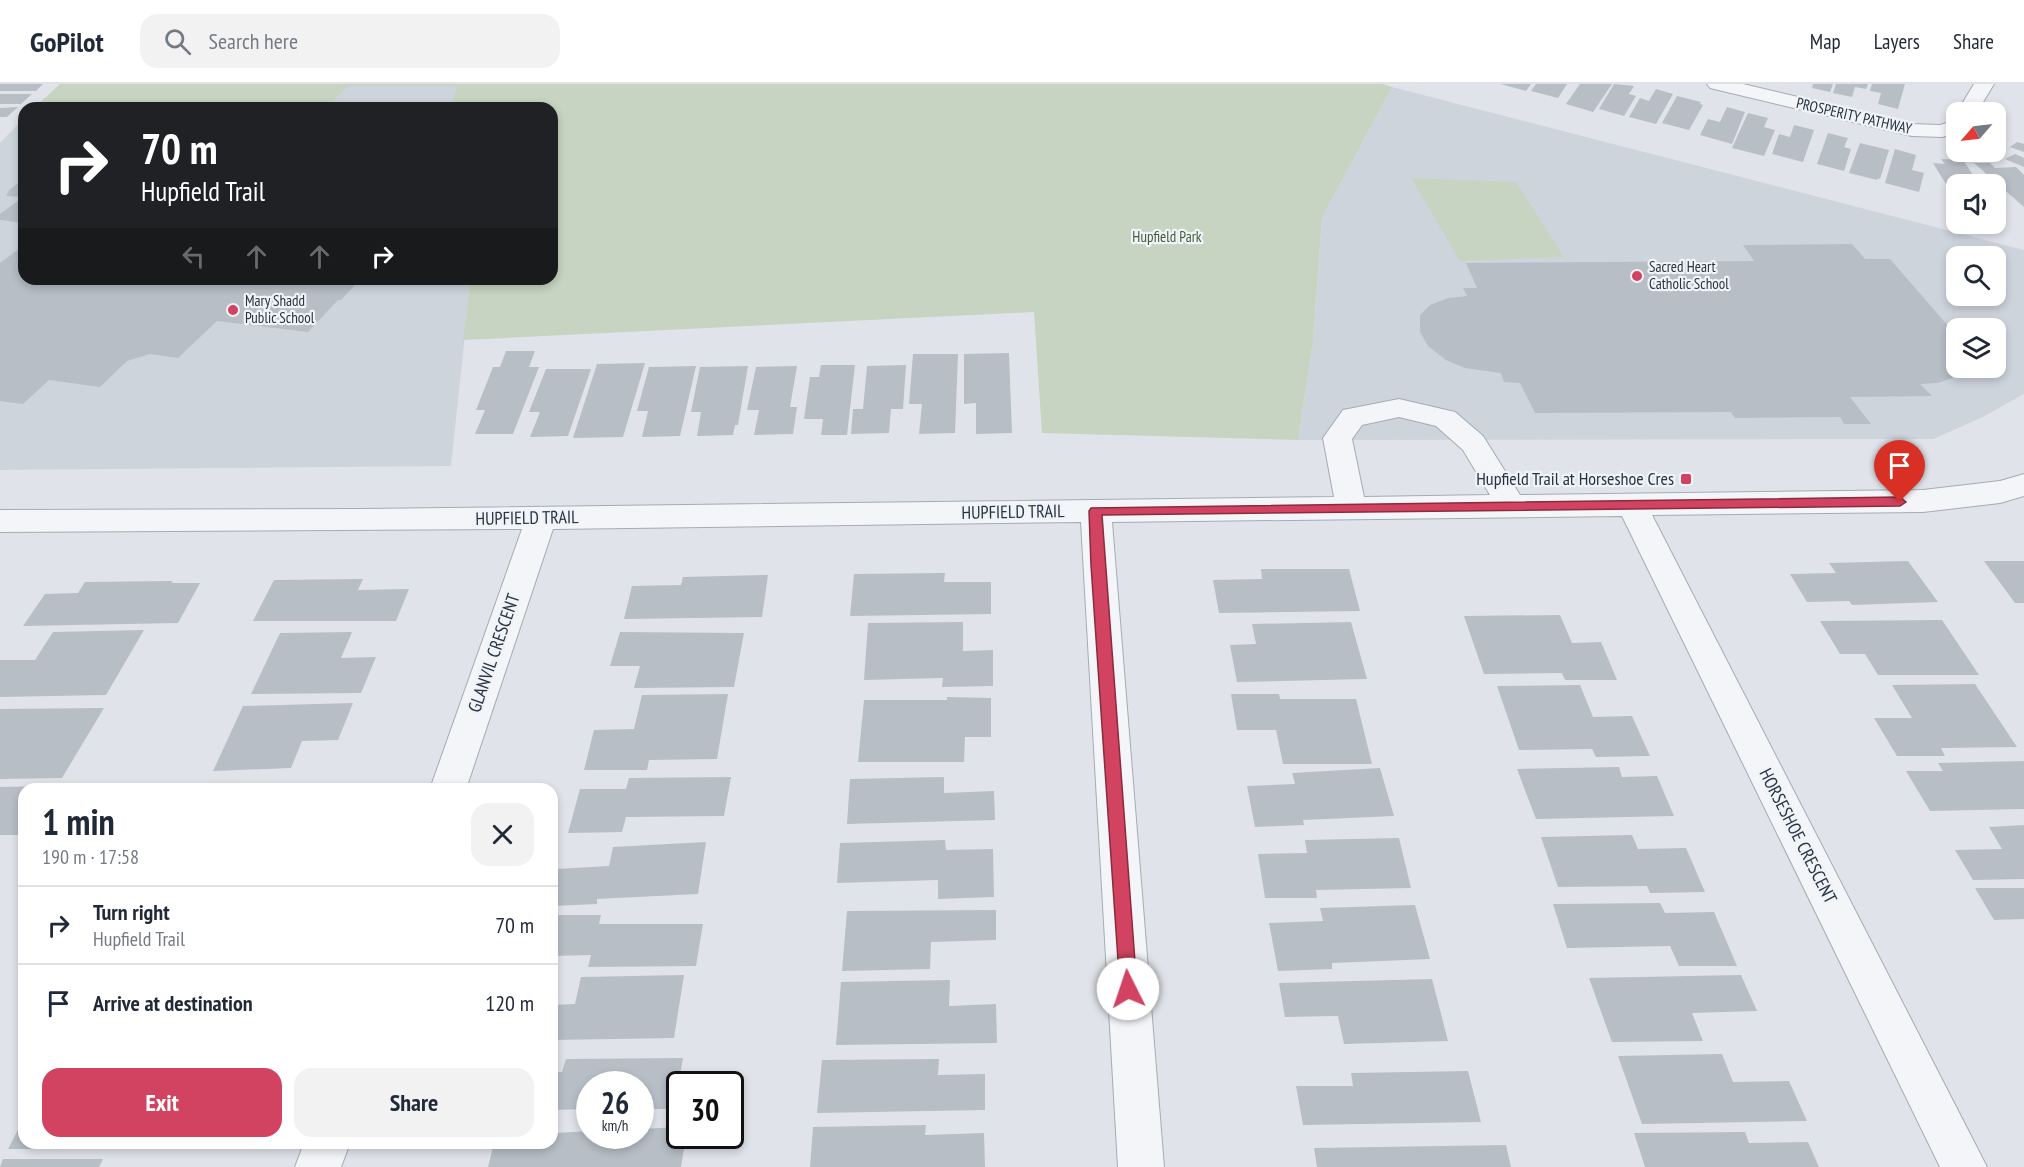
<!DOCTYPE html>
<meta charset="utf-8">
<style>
body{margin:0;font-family:"PT Sans Narrow",sans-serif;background:#f2f2f3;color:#1f2937;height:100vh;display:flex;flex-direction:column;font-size:22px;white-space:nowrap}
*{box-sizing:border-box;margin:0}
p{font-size:20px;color:#747a83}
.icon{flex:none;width:33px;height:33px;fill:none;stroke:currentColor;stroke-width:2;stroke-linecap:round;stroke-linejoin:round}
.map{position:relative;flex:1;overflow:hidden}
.panel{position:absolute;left:18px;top:699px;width:540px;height:366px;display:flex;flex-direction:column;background:#fff;border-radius:18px;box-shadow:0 3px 9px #0003}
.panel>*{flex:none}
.top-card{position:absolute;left:18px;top:18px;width:540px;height:183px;border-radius:18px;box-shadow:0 3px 9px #0003;background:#202124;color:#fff;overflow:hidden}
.needle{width:39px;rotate:242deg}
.controls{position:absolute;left:1946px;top:18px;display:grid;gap:12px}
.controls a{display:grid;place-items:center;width:60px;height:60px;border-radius:12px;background:#fff;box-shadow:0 3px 9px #0003;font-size:30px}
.speed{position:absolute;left:576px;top:987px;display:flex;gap:12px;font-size:30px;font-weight:700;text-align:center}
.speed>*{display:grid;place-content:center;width:78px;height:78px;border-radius:50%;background:#fff;box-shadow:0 3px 9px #0003;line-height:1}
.speed small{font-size:15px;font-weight:400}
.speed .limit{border:3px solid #111;border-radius:9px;background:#fff;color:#111}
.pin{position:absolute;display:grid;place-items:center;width:51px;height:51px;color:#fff;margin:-62px -26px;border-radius:50% 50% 50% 0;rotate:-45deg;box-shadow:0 0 6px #0007}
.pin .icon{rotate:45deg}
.me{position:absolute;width:66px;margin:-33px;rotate:356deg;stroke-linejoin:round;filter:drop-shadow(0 0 4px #0008)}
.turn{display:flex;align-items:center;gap:21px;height:126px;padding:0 24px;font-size:27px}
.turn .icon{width:78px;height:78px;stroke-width:2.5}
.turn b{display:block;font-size:42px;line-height:51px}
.lanes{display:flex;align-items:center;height:57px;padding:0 24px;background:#0003;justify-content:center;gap:30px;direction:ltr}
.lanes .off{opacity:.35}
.round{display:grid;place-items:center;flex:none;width:63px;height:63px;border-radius:18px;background:#f2f2f3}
.headline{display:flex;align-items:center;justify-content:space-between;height:102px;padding:0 24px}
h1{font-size:36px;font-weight:600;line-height:45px}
.action{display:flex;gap:12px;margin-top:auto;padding:12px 24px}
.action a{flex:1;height:69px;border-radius:18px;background:#d14360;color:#fff;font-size:24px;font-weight:600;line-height:69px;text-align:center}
.action a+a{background:#f2f2f3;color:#1f2937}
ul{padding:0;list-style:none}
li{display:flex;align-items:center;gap:18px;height:78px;padding:0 24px;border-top:2px solid #e0e1e3}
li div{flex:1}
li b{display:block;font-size:22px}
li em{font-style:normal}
header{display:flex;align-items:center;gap:36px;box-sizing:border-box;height:84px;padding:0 30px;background:#fff;border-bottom:2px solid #e0e1e3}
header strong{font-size:28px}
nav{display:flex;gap:33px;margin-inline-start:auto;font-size:21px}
.search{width:420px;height:54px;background:#f2f2f3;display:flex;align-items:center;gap:15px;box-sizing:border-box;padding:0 21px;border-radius:18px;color:#747a83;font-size:22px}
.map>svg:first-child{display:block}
</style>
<header>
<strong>GoPilot</strong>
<div class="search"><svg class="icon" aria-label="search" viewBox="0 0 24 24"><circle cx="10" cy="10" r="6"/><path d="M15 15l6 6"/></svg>Search here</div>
<nav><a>Map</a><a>Layers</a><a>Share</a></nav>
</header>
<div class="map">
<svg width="2024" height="1083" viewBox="0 0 2024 1083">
<rect width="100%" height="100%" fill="#e0e4ea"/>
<g fill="#ced4dc" fill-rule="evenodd">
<path d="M349,2H458L451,24H326Z"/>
<path d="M1392,3L2024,166V310L1983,333L1933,355L1298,356L1313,257L1322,134ZM1956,172H1995V212H1956ZM1956,244H1995V284H1956Z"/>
<path d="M24,34V195H471L451,382L0,386V59Z"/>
</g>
<g fill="#c7d4c1">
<path d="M60,0H1383L1392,3L1322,134L1313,257L1298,356L1042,349L1034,228L463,256L471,195H552V24H451L457,2H349L326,24H34Z"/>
<path d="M1411,94L1516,98L1564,173L1460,177Z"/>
</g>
<g fill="#b7bec6">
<path d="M0,0H43L36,7H0Z"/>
<path d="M1501,0H1531L1526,7Z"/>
<path d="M1536,0H1567L1558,14L1531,7Z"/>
<path d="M1580,0H1612L1593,28L1566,20Z"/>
<path d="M1614,0L1634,2L1629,10L1636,12L1624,32L1599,25Z"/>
<path d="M1813,0H1833L1830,8L1812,4Z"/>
<path d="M1836,0H1868L1866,5L1855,3L1852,13L1833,9Z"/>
<path d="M1872,0H1905L1898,25L1878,20L1881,9L1870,7Z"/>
<path d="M1656,5L1673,10L1656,40L1629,33L1640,14L1649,17Z"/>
<path d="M0,10H32L21,20H0Z"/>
<path d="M1677,12L1701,18L1700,20L1703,21L1689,46L1662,39Z"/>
<path d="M18,23L7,33H0V24Z"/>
<path d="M1727,23L1745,28L1732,60L1700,51L1708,35L1720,38Z"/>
<path d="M1748,29L1768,34L1764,43L1775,46L1764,72L1732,64Z"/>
<path d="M1794,41L1814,46L1803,78L1772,70L1779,50L1790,53Z"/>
<path d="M1828,49L1848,54L1844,63L1851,65L1844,87L1817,80Z"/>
<path d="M2017,58L2024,60V68L2010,63Z"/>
<path d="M1860,59L1889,66L1880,95L1878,94L1877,96L1849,89Z"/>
<path d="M1895,65L1916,71L1912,86L1924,89L1919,108L1885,99Z"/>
<path d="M2015,70L2024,74V83L2005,75Z"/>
<path d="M1941,75L1963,76L1979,100H1956V110H1952L1933,79L1945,80Z"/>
<path d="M1974,79H1990L1995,84L2016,83L2024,91V123Z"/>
<path d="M24,95V139L0,136V130L23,113L6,112L9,106Z"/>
<path d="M1852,160L1865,175H1890L1956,251V284H1965L1955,293L1938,299L1920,300L1932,312L1850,313L1871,340H1844L1840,333L1735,334L1731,328L1535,329L1520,299L1504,298L1501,289L1465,284L1446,276L1428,262L1420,248V231L1430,221L1448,214L1467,212L1463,204H1477L1466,179L1754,177L1743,161Z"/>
<path d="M24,161V195H314L356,200L341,216H338L308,248L217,237L178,274L150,270L127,277L100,303L49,296L23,320L0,317V179Z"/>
<path d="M506,267H535L529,283H539L513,350H475L485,326H476L493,283H500Z"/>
<path d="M1009,269L1012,349L976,350V319L964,320V270Z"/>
<path d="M913,270H958L955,349L919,350L922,320H909Z"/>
<path d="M645,279L623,353L573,354L597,280Z"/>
<path d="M821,281H855L847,351H821L823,335H804L810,293H819Z"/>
<path d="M906,281L903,325H891L889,349L851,350L853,325H863L867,282Z"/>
<path d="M696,282L680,352L642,353L648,327H637L649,283Z"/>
<path d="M748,282L738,341H735L733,351L697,352L701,328H691L700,283Z"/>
<path d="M797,282L790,323H797L793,350L754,351L759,326H747L756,283Z"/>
<path d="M546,285H591L568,352L530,353L540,328H529Z"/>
<path d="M1908,477L1938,518L1852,521L1849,517L1807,518L1790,490L1836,489L1829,479Z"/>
<path d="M1984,477H2024V519H2015Z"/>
<path d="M1261,485H1349L1360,527L1219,529L1213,496L1262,495Z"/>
<path d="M945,489L944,498H991V530L850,532L854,490Z"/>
<path d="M768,491L762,533L624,535L632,502L681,501L683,493Z"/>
<path d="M363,495L358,506L409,505L396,537H253L274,496Z"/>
<path d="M173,497L171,499H200L178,539L23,542L45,510L78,509L85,498Z"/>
<path d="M1560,531L1572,559L1601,558L1617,596H1565L1562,589L1484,590L1464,532Z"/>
<path d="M1942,536L1979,591H1878L1865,570H1840L1820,537Z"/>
<path d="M963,538V567L993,566V602L942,603L943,594L864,596L868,539Z"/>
<path d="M1351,538L1367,595L1237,598L1230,561L1256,560L1252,540Z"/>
<path d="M144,546L106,611L0,613V576H35L53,548Z"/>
<path d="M352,548L341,574L376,573L361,609L251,610L280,549Z"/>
<path d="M620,548L744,549L734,603L634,604L640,582H610Z"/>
<path d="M1975,600L2017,663L1941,664L1945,672H1897L1874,634H1912L1892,601Z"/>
<path d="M1580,601L1593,633L1632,632L1650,672L1596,673L1592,665L1519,666L1497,602Z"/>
<path d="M728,610L717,675L649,676L647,686H584L594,646L634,645L642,611Z"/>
<path d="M1231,610H1279L1280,615H1356L1372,680H1283L1276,646H1237Z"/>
<path d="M947,613L991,614V653H965L964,678H858L864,616H947Z"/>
<path d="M353,619L338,656L302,657L291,684L213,687L243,622Z"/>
<path d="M104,624L62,694L0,695V625Z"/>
<path d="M2024,677V725L1930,727L1906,687H1943L1938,679Z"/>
<path d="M1619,683L1622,693L1657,692L1674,732L1536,735L1517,685Z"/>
<path d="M1380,684L1394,732L1303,736L1304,741L1255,743L1247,702L1295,700L1292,689Z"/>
<path d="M731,693L724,732L626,733L622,748L568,749L580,705H626L629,694Z"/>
<path d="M944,693V709L994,707L995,736L847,740L850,695Z"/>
<path d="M193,700H269L267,705H190Z"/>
<path d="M48,702L46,705H24V743L20,751H0V703Z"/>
<path d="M2024,741V795L1973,796L1955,766L2002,765L1989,743Z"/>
<path d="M1632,751L1638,765L1686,764L1705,808L1650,809L1647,802L1558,803L1541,753Z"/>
<path d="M1399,754L1411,804L1316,806L1317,814H1265L1258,770L1307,769L1305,756Z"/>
<path d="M945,756L946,766L993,765L994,813L938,815V796L837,799L840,759Z"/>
<path d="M706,758L698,810L597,815V820L552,822V808L557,785L609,782L613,763Z"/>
<path d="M1975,804H2024V835L1994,836Z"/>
<path d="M1660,819L1665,829L1714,828L1737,882H1679L1670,862L1567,864L1553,820Z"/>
<path d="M1415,821L1430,875L1332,879V885L1278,887L1269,839L1323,837L1320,824Z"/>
<path d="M996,826V856L931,858L930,885L842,887L847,827Z"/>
<path d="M552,831H601L599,840H703L696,882L588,883L591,871L552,872Z"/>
<path d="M684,891L674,954L552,956V921L575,920L581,893Z"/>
<path d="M1741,891L1757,927L1692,929L1703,957L1612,958L1589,894Z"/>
<path d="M1432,895L1448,957L1344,960L1338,932L1285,933L1279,899Z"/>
<path d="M950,896L949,922L996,920L997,959L836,961L841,898Z"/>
<path d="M1722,970L1733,998L1789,997L1807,1037L1642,1040L1618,972Z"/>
<path d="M683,974L674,1025H640V1000H590V1025L552,1026V988H562L566,975Z"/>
<path d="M939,975L938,991L985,990V1026L817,1029L822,976Z"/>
<path d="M1468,987L1481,1038L1303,1041L1296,1002H1353L1351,989Z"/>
<path d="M24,1034V1059H148L145,1065H8Z"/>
<path d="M926,1041L925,1051L984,1049L985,1083H810L813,1043Z"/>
<path d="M680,1043V1052H686L681,1083H488L494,1059H552L556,1049L590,1047V1052H640V1045Z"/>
<path d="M1745,1048L1749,1059L1808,1058L1819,1083H1645L1634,1049Z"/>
<path d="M1506,1061L1511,1083H1317L1314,1064Z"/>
<path d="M3,1075H103L99,1083H0Z"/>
</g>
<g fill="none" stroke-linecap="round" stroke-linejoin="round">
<defs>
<g id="minor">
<path d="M1707,0H1743L1912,40L1940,41L1956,36V49L1942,53L1912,52L1710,4Z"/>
<path d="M1974,0H1994L1977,28H1957Z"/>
<path d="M1399,315L1455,328L1483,352L1520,411L1923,406L2000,397L2024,390V412L2000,419L1923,428L1652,431L1987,1083H1940L1622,432L1112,438L1164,1083H1118L1081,438L553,445L466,705H430L522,445L0,448V426L363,425L1334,413L1323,354L1343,326ZM1399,333L1436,342L1463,366L1490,411L1364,413L1352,355L1362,341Z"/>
<path d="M304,1059H350L341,1083H295Z"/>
</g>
</defs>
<use href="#minor" stroke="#a5abb4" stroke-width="2"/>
<use href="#minor" fill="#f3f5f8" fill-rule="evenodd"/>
</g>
<path fill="#d14360" stroke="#882c3e" stroke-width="1.5" d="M1900,413L1906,418L1900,422L1102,431L1137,905L1135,911L1128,913L1122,911L1120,905L1091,481L1089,427L1091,424Z"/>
<g fill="#d14360" stroke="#f0f3f7" stroke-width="2">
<circle cx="1637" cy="192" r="6"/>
<circle cx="233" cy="226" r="6"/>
<rect x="1680" y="389" width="12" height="12" rx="3"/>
</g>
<g text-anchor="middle" stroke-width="4.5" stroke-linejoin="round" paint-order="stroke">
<g font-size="15" fill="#283341" stroke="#f0f3f7">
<text transform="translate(1854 32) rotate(13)" y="5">PROSPERITY PATHWAY</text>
</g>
<g font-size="15" fill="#3f5d35" stroke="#f0f3f7">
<text x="1167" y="158">Hupfield Park</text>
</g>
<g font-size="15" fill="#283341" stroke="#f0f3f7" text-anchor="start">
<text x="1649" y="188">Sacred Heart<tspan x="1649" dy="17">Catholic School</tspan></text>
<text x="245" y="222">Mary Shadd<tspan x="245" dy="17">Public School</tspan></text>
</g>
<g font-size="18" fill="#283341" stroke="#f0f3f7" text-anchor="end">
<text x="1674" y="401">Hupfield Trail at Horseshoe Cres</text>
</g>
<g font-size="18" fill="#283341" stroke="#f0f3f7">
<text transform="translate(1013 428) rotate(-1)" y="6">HUPFIELD TRAIL</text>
<text transform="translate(527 434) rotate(-1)" y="6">HUPFIELD TRAIL</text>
<text transform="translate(494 569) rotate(-71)" y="6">GLANVIL CRESCENT</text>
<text transform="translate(1798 752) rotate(63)" y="6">HORSESHOE CRESCENT</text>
</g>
</g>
</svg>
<div class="controls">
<a><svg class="needle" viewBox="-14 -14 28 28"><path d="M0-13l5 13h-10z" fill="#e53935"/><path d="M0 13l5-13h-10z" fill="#747a83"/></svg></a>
<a><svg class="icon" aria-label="sound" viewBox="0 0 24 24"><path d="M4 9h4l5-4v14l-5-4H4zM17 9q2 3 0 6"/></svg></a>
<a><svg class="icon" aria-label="search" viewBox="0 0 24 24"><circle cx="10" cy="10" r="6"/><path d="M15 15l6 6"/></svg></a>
<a><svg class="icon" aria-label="layers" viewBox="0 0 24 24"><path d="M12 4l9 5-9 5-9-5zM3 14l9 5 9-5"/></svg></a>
</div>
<div class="speed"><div>26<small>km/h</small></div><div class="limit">30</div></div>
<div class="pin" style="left:1900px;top:418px;background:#d93025"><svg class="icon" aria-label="arrive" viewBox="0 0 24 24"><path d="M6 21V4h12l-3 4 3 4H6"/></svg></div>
<svg class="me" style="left:1128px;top:905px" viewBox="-20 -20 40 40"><circle r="19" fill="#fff"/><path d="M0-13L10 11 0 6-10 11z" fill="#d14360"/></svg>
<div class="top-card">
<div class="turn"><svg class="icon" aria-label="right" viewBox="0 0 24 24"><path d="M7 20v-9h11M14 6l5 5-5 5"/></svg><div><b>70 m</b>Hupfield Trail</div></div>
<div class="lanes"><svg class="icon off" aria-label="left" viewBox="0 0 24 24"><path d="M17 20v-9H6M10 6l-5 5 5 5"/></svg><svg class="icon off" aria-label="ahead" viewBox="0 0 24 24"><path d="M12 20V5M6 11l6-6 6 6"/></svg><svg class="icon off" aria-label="ahead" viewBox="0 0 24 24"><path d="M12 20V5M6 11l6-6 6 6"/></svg><svg class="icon" aria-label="right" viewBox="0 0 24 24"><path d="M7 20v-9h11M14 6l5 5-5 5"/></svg></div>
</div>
<section class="panel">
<div class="headline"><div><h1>1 min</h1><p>190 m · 17:58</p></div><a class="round"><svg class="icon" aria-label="close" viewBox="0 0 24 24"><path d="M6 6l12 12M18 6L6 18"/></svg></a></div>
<ul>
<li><svg class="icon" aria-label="right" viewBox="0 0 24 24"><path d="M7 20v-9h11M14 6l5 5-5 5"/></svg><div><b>Turn right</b><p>Hupfield Trail</p></div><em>70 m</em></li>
<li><svg class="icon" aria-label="arrive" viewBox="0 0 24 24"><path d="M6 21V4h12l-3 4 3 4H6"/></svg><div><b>Arrive at destination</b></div><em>120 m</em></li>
</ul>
<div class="action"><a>Exit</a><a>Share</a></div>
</section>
</div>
